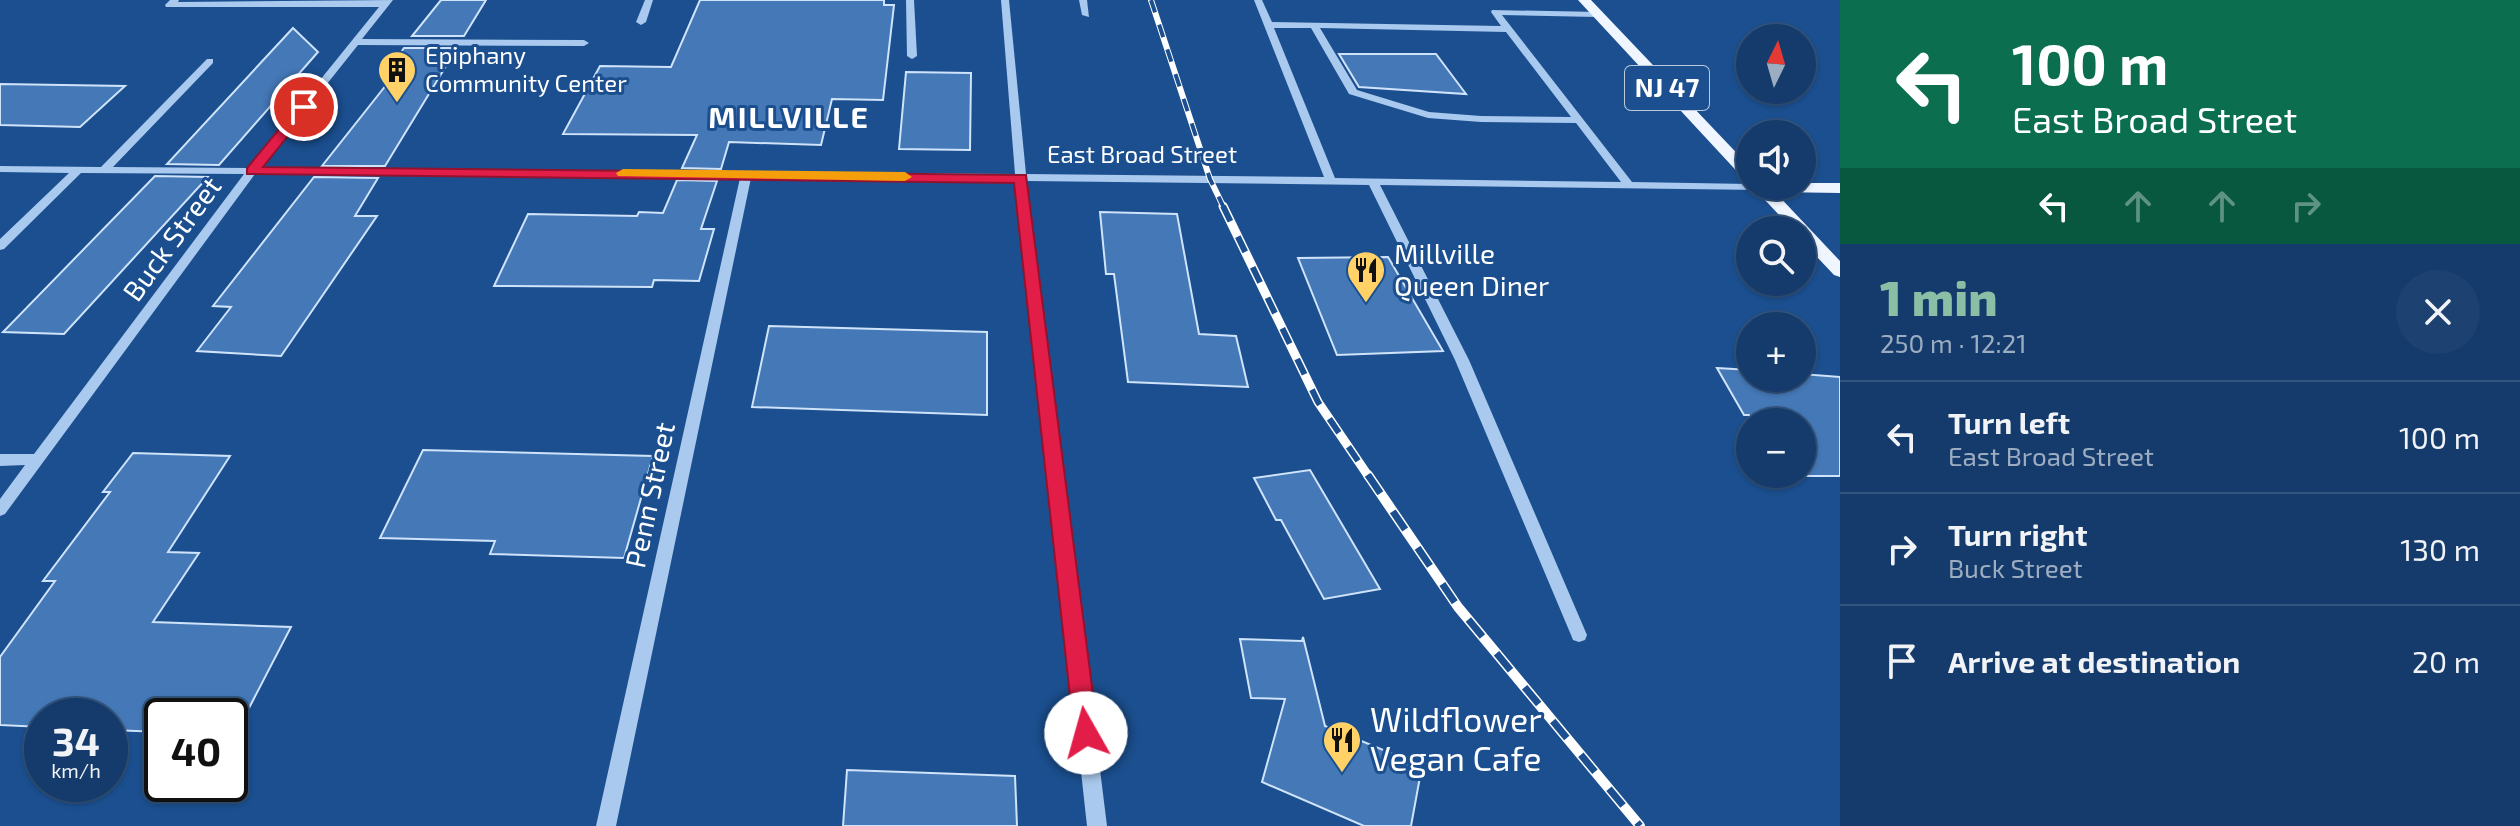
<!DOCTYPE html>
<meta charset="utf-8">
<style>
body{margin:0;font-family:"Exo 2",sans-serif;background:#1d4271;color:#f1f3f6;height:100vh;display:flex;flex-direction:column;font-size:30px;white-space:nowrap}
*{box-sizing:border-box;margin:0}
p{font-size:26px;color:#9dadc1}
.icon{flex:none;width:44px;height:44px;fill:none;stroke:currentColor;stroke-width:2;stroke-linecap:round;stroke-linejoin:round}
.map{position:relative;flex:1;overflow:hidden}
.panel{display:flex;flex-direction:column;background:#143b6b;width:680px}
.panel>*{flex:none}
.top-card{background:#0b6e4f;color:#fff;overflow:hidden}
.needle{width:52px;rotate:5deg}
.fabs{position:absolute;left:1736px;top:24px;display:grid;gap:16px}
.fabs a{display:grid;place-items:center;width:80px;height:80px;border-radius:50%;background:#143b6b;box-shadow:0 2px 6px #0004,0 0 0 2px #33557e;font-size:40px}
.speed{position:absolute;left:24px;top:698px;display:flex;gap:16px;font-size:40px;font-weight:700;text-align:center}
.speed>*{display:grid;place-content:center;width:104px;height:104px;border-radius:50%;background:#143b6b;box-shadow:0 2px 6px #0004,0 0 0 2px #33557e;line-height:1}
.speed small{font-size:20px;font-weight:400}
.speed .limit{border:4px solid #111;border-radius:12px;background:#fff;color:#111}
.pin{position:absolute;display:grid;place-items:center;width:68px;height:68px;color:#fff;margin:-34px;border:4px solid #fff;border-radius:50%;box-shadow:0 2px 8px #0007}
.me{position:absolute;width:88px;margin:-44px;rotate:353deg;stroke-linejoin:round;filter:drop-shadow(0 0 6px #0008)}
.turn{display:flex;align-items:center;gap:28px;height:168px;padding:0 40px;font-size:36px}
.turn .icon{width:104px;height:104px;stroke-width:2.5}
.turn b{display:block;font-size:56px;line-height:68px}
.lanes{display:flex;align-items:center;height:76px;padding:0 40px;background:#0003;justify-content:center;gap:40px;direction:ltr}
.lanes .off{opacity:.35}
.round{display:grid;place-items:center;flex:none;width:84px;height:84px;border-radius:42px;background:#1d4271}
.summary{display:flex;align-items:center;justify-content:space-between;height:136px;padding:0 40px}
h1{font-size:48px;font-weight:800;line-height:60px;color:#8abfa5}
ul{padding:0;list-style:none}
li{display:flex;align-items:center;gap:24px;height:112px;padding:0 40px;border-top:2px solid #33557e}
li div{flex:1}
li b{display:block;font-size:30px}
li em{font-style:normal}
main{display:flex;flex:1;min-height:0}
.map>svg:first-child{display:block}
</style>
<main>
<div class="map">
<svg width="1840" height="826" viewBox="0 0 1840 826">
<rect width="100%" height="100%" fill="#1b4f8f"/>
<g fill="#4478b7" stroke="#cfe3fa" stroke-width="2">
<path d="M441,0H486L464,36H412Z"/>
<path d="M700,0H884V5H894L883,100L832,99L821,145L729,142L721,169L682,168L697,135L563,134L600,66L671,67Z"/>
<path d="M293,28L318,52L219,165L167,164Z"/>
<path d="M404,48H457L385,166H322L398,70L392,65Z"/>
<path d="M1339,54H1436L1466,94L1359,87Z"/>
<path d="M906,72L971,73L970,150L899,149Z"/>
<path d="M0,84L125,86L80,127L0,125Z"/>
<path d="M155,176L208,177L64,334L3,332Z"/>
<path d="M314,177L378,178L355,216H377L281,356L197,351L231,307L213,306Z"/>
<path d="M677,180L717,181L701,229H714L699,281L654,280L652,287L494,286L528,214L637,216L639,212L663,213Z"/>
<path d="M1100,212L1177,214L1199,334L1236,336L1248,387L1128,382L1114,274H1106Z"/>
<path d="M1388,257L1443,351L1337,355L1298,258Z"/>
<path d="M769,326L987,332V415L752,407Z"/>
<path d="M1717,368L1750,370V378H1802V374L1840,377V476H1791L1802,474V422H1754L1749,415H1744Z"/>
<path d="M423,450L653,456L624,558L490,554L495,541L380,538Z"/>
<path d="M133,453L230,456L168,552L199,553L153,622L291,627L235,735L230,734V716H162V732L110,730V716H42V727L0,725V657L55,581H43L110,492H103Z"/>
<path d="M1310,470L1380,589L1324,599L1281,520H1276L1254,478Z"/>
<path d="M1303,637L1325,726L1422,766L1411,826H1364L1262,782L1285,699L1251,698L1240,639L1302,641Z"/>
<path d="M847,770L1015,776L1017,826H843Z"/>
</g>
<g fill="none" stroke-linecap="round" stroke-linejoin="round">
<g fill="#a9c9ee" fill-rule="evenodd">
<path d="M170,0H179L178,2L393,0L362,39L584,40L589,43L584,46L358,45L260,168L1015,174L1001,0H1009L1026,174L1324,177L1254,0H1262L1272,22L1501,26L1491,12L1492,10L1600,12L1601,14L1597,17L1502,15L1632,182L1750,184V186L1767,187L1761,190L1380,185L1469,360L1587,635L1585,640L1579,642L1573,640L1571,635L1455,360L1369,185L1027,181L1107,826H1087L1016,181L751,178L616,826H596L740,178L255,174L5,514L0,516V499L25,465L0,466V454H34L244,174L81,173L4,249L0,250V239L69,173L0,172V166L101,167L207,59H213V63L113,167L249,168L379,7H166L165,5ZM1274,28H1311L1349,94L1428,118L1481,122L1576,123L1621,182L1335,178ZM1320,28L1506,32L1571,117L1481,116L1429,112L1357,90Z"/>
<path d="M645,0H653L646,22L641,25L636,22Z"/>
<path d="M906,0H914L917,56L912,59L907,56Z"/>
<path d="M1079,0H1087L1089,17L1082,15Z"/>
</g>
<g fill="#f0f6ff" fill-rule="evenodd">
<path d="M1578,0H1591L1750,167V181L1744,179Z"/>
<path d="M1802,183H1840V193L1775,192L1840,261V277L1834,275L1802,241V230H1793L1752,186H1802Z"/>
</g>
<defs>
<path id="rail-far2" d="M1151,0L1210,179L1224,208"/>
<path id="rail-far1" d="M1223,206L1318,402L1369,477"/>
<path id="rail" d="M1368,475L1458,607L1640,826"/>
</defs>
<use href="#rail-far2" stroke="#fff" stroke-width="6"/>
<use href="#rail-far1" stroke="#fff" stroke-width="9"/>
<use href="#rail" stroke="#fff" stroke-width="10"/>
<use href="#rail-far2" stroke="#1b4f8f" stroke-width="4" stroke-dasharray="13" stroke-linecap="butt"/>
<use href="#rail-far1" stroke="#1b4f8f" stroke-width="6" stroke-dasharray="17" stroke-linecap="butt"/>
<use href="#rail" stroke="#1b4f8f" stroke-width="7" stroke-dasharray="22" stroke-linecap="butt"/>
</g>
<path fill="#e11d48" stroke="#92132f" stroke-width="2" d="M304,103L311,107L263,167L1026,175L1098,733L1095,741L1086,744L1078,741L1074,733L1014,183L247,174V168L300,104Z"/>
<path fill="#f59e0b" d="M623,169L905,172L912,177L905,181L618,176L616,173Z"/>
<defs>
<symbol id="building-pin" viewBox="-11 -11 22 30"><path d="M0 17L-7.5 6A9.5 9.5 0 1 1 7.5 6Z" fill="#ffd166" stroke="#1b4f8f"/><path d="M-4-6H4V6H1V3H-1V6H-4ZM-2.5-4.3h1.7v1.8h-1.7ZM.8-4.3h1.7v1.8H.8ZM-2.5-1h1.7V.8h-1.7ZM.8-1h1.7V.8H.8Z" fill="#111"/></symbol>
<symbol id="restaurant-pin" viewBox="-11 -11 22 30"><path d="M0 17L-7.5 6A9.5 9.5 0 1 1 7.5 6Z" fill="#ffd166" stroke="#1b4f8f"/><path d="M-5-6h1v4h1v-4h1v4h1v-4h1v5L-1.5 .5V6h-2V.5L-5-1ZM5-6V6H3V1.5H1.5Q1.5-4 5-6Z" fill="#111"/></symbol>
</defs>
<g fill-rule="evenodd">
<use href="#building-pin" x="375" y="48" width="44" height="60"/>
<use href="#restaurant-pin" x="1344" y="248" width="44" height="60"/>
<use href="#restaurant-pin" x="1320" y="718" width="44" height="60"/>
</g>
<g text-anchor="middle" stroke-width="6" stroke-linejoin="round" paint-order="stroke">
<g font-size="24" fill="#fff" stroke="#1b4f8f" text-anchor="start">
<text x="425" y="64">Epiphany<tspan x="425" dy="28">Community Center</tspan></text>
</g>
<g font-size="24" fill="#fff" stroke="#1b4f8f">
<text x="1142" y="163">East Broad Street</text>
</g>
<rect fill="#1b4f8f" stroke="#bbcadd" stroke-width="2" x="1625" y="66" width="84" height="44" rx="6"/>
<g font-size="26" font-weight="bold" fill="#fff">
<text x="1667" y="97">NJ 47</text>
</g>
<g font-size="28" fill="#fff" stroke="#1b4f8f">
<text transform="translate(172 239) rotate(-54)" y="10">Buck Street</text>
<text transform="translate(650 495) rotate(-78)" y="10">Penn Street</text>
</g>
<g font-size="28" fill="#fff" stroke="#1b4f8f" text-anchor="start">
<text x="1394" y="264">Millville<tspan x="1394" dy="32">Queen Diner</tspan></text>
</g>
<g font-size="30" font-weight="bold" letter-spacing="2" fill="#fff" stroke="#1b4f8f">
<text x="789" y="128">MILLVILLE</text>
</g>
<g font-size="34" fill="#fff" stroke="#1b4f8f" text-anchor="start">
<text x="1370" y="732">Wildflower<tspan x="1370" dy="39">Vegan Cafe</tspan></text>
</g>
</g>
</svg>
<div class="fabs">
<a><svg class="needle" viewBox="-14 -14 28 28"><path d="M0-13l5 13h-10z" fill="#e53935"/><path d="M0 13l5-13h-10z" fill="#9dadc1"/></svg></a>
<a><svg class="icon" aria-label="sound" viewBox="0 0 24 24"><path d="M4 9h4l5-4v14l-5-4H4zM17 9q2 3 0 6"/></svg></a>
<a><svg class="icon" aria-label="search" viewBox="0 0 24 24"><circle cx="10" cy="10" r="6"/><path d="M15 15l6 6"/></svg></a>
<a>+</a>
<a>−</a>
</div>
<div class="speed"><div>34<small>km/h</small></div><div class="limit">40</div></div>
<div class="pin" style="left:304px;top:107px;background:#d93025"><svg class="icon" aria-label="arrive" viewBox="0 0 24 24"><path d="M6 21V4h12l-3 4 3 4H6"/></svg></div>
<svg class="me" style="left:1086px;top:733px" viewBox="-20 -20 40 40"><circle r="19" fill="#fff"/><path d="M0-13L10 11 0 6-10 11z" fill="#e11d48"/></svg>
</div>
<section class="panel">
<div class="top-card">
<div class="turn"><svg class="icon" aria-label="left" viewBox="0 0 24 24"><path d="M17 20v-9H6M10 6l-5 5 5 5"/></svg><div><b>100 m</b>East Broad Street</div></div>
<div class="lanes"><svg class="icon" aria-label="left" viewBox="0 0 24 24"><path d="M17 20v-9H6M10 6l-5 5 5 5"/></svg><svg class="icon off" aria-label="ahead" viewBox="0 0 24 24"><path d="M12 20V5M6 11l6-6 6 6"/></svg><svg class="icon off" aria-label="ahead" viewBox="0 0 24 24"><path d="M12 20V5M6 11l6-6 6 6"/></svg><svg class="icon off" aria-label="right" viewBox="0 0 24 24"><path d="M7 20v-9h11M14 6l5 5-5 5"/></svg></div>
</div>
<div class="summary"><div><h1>1 min</h1><p>250 m · 12:21</p></div><a class="round"><svg class="icon" aria-label="close" viewBox="0 0 24 24"><path d="M6 6l12 12M18 6L6 18"/></svg></a></div>
<ul>
<li><svg class="icon" aria-label="left" viewBox="0 0 24 24"><path d="M17 20v-9H6M10 6l-5 5 5 5"/></svg><div><b>Turn left</b><p>East Broad Street</p></div><em>100 m</em></li>
<li><svg class="icon" aria-label="right" viewBox="0 0 24 24"><path d="M7 20v-9h11M14 6l5 5-5 5"/></svg><div><b>Turn right</b><p>Buck Street</p></div><em>130 m</em></li>
<li><svg class="icon" aria-label="arrive" viewBox="0 0 24 24"><path d="M6 21V4h12l-3 4 3 4H6"/></svg><div><b>Arrive at destination</b></div><em>20 m</em></li>
</ul>
</section>
</main>
